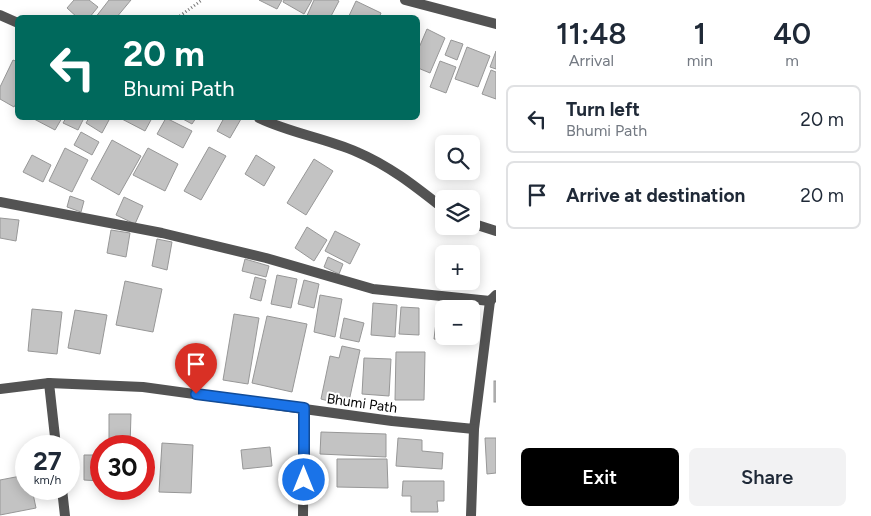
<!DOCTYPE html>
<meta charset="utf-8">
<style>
body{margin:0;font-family:Figtree,sans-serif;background:#f2f2f3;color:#1f2937;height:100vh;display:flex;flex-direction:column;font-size:19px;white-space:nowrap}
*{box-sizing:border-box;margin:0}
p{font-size:16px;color:#747a83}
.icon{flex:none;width:28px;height:28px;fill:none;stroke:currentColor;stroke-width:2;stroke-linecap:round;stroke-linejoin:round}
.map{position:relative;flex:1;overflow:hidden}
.side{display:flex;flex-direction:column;background:#fff;width:375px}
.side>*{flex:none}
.top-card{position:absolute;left:15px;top:15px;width:405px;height:105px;border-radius:8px;box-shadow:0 2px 12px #0003;background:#00695c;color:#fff;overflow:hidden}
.fabs{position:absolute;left:435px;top:135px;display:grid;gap:10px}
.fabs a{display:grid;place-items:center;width:45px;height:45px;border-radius:8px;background:#fff;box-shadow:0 2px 12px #0003;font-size:25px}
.speed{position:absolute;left:15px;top:435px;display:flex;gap:10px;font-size:25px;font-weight:700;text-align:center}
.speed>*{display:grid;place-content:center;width:65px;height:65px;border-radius:50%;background:#fff;box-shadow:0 2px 12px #0003;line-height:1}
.speed small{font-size:12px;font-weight:400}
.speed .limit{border:8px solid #d22;background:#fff;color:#111}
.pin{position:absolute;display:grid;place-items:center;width:42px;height:42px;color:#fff;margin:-51px -21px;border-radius:50% 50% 50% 0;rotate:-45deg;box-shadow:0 0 5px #0007}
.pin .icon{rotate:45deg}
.me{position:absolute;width:55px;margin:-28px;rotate:0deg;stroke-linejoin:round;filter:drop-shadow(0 0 4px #0008)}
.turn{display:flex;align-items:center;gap:18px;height:105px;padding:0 25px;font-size:22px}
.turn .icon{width:65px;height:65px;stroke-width:2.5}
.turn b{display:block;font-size:35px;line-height:42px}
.eta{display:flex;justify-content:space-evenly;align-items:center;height:85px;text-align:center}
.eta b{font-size:30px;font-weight:600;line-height:35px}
.button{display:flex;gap:10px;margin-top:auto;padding:10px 25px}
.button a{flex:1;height:58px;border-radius:8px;background:#000;color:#fff;font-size:20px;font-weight:600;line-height:58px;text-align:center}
.button a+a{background:#f2f2f3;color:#1f2937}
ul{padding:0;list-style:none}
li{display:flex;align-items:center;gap:15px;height:68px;margin:0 10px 8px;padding:0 15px;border:2px solid #e0e1e3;border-radius:8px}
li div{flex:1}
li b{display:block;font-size:19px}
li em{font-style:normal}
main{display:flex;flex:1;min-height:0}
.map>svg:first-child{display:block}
</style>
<main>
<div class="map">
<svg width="496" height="516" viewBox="0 0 496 516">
<rect width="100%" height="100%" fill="#fff"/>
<g fill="#c3c3c3" stroke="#979797">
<path d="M74,0H89L98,7L89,18H78L67,8Z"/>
<path d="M109,0H131L116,18H95Z"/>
<path d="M259,0H282L277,9Z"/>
<path d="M284,0H312L304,14L283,2Z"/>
<path d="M314,0H337L339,1L330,18H306Z"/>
<path d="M356,1L381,13L379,18H348Z"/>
<path d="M427,29L445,38L430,73L418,68V50Z"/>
<path d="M451,40L463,44L457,60L445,55Z"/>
<path d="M467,47L490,56L478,87L455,79Z"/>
<path d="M496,51V69L490,67Z"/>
<path d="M13,60L18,62V100L14,107L0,99V87Z"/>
<path d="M440,61L456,67L446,93L430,87Z"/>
<path d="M491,70L496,72V99L482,94Z"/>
<path d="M35,118H62L55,130L34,119Z"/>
<path d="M66,118H84L78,130L63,123Z"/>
<path d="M89,118H106L109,120L102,133L86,123Z"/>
<path d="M120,118H152L145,131Z"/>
<path d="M166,118L192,131L183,148L157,134Z"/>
<path d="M181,118H196L192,124Z"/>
<path d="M224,118L241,119L230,138L217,131Z"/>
<path d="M81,132L99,142L92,155L74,145Z"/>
<path d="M112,140L141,156L119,195L91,179Z"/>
<path d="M209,147L226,156L201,200L184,191Z"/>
<path d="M65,148L88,160L72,192L49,181Z"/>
<path d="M148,148L178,164L165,191L133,175Z"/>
<path d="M32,155L51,165L43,182L23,172Z"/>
<path d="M256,155L275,167L264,186L245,174Z"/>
<path d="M314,159L333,171L306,215L287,203Z"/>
<path d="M70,196L84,201L81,212L67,207Z"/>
<path d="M124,197L143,206L135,224L116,215Z"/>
<path d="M0,218L19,220L16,241L0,238Z"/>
<path d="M307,227L327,240L314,261L295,248Z"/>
<path d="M111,230L130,233L126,257L107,253Z"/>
<path d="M335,231L360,244L350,264L325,251Z"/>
<path d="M157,239L172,242L167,270L152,266Z"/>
<path d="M328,257L343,264L339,274L324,267Z"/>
<path d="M245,259L269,266L266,277L242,271Z"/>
<path d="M277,275L297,279L291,308L271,304Z"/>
<path d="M255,277L266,280L261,301L250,298Z"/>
<path d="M304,280L319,284L314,308L298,304Z"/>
<path d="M125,281L162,289L153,332L116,325Z"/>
<path d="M320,295L342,299L335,337L314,332Z"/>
<path d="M373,303L397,305L395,337L371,335Z"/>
<path d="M401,307L419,308V335L399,334Z"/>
<path d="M32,309L62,312L57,354L28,351Z"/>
<path d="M75,310L107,315L100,354L68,348Z"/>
<path d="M234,314L259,318L248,384L223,380Z"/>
<path d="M437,314H444V336H456V341L434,339Z"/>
<path d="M267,316L307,324L292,392L252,383Z"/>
<path d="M344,318L364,323L359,342L340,338Z"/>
<path d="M342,346L360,350L348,406L321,399L330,356L339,358Z"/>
<path d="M396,352H425L424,400H395Z"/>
<path d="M364,358L391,359L389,396L362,394Z"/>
<rect x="494" y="381" width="2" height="21"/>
<path d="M109,414H131L130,446H109Z"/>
<path d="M321,432L386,434V457L320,454Z"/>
<path d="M398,438L422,440V451L443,453L442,469L396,466Z"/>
<path d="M485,438H496V473L487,474Z"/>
<path d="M162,443L193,445L191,493L159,492Z"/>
<path d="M270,447L272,466L243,469L241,450Z"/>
<path d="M84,455H101V481L84,480Z"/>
<path d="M337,459H387L388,488L337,487Z"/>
<path d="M26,475V489H32L36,508L0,515V480Z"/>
<path d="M403,481H444V501H437L438,512H411V496H402Z"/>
</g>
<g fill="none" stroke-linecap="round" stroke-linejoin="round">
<path stroke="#757575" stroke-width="3" stroke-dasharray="1 2.5" stroke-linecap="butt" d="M177,18L202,0"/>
<g stroke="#535353" stroke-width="10">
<path d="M405,0L496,24"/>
<path d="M0,15L18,23"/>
<path d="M259,118C290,133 325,138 357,152C390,166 416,187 444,209"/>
<path d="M0,202L162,233L266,258L373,289L490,301L496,295"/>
<path d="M471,223L496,231"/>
<path d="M49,383L56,446"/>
<path d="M0,389L49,383L143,387L392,421L474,429L490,301"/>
<path d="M62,489L65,516"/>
<path d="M303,516L304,408"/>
<path d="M471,516L474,429"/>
</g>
</g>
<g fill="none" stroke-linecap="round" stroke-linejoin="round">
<defs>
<path id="route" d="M196,394L304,408V480"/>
</defs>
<use href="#route" stroke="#114b97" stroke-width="12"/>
<use href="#route" stroke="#1a73e8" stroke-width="9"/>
</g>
<g text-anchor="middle" stroke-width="4" stroke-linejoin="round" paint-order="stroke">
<g font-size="14" fill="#000" stroke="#fff">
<text transform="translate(362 403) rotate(8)" y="5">Bhumi Path</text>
</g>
</g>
</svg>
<div class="fabs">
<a><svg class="icon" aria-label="search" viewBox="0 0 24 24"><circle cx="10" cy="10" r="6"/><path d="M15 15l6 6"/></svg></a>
<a><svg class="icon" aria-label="layers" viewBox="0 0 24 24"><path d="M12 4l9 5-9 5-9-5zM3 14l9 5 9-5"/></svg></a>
<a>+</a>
<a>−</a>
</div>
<div class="speed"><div>27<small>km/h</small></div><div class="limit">30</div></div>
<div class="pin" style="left:196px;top:394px;background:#d93025"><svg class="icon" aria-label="arrive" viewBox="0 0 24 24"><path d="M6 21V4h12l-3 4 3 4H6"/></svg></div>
<svg class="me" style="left:304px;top:480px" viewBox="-20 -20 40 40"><circle r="17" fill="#1a73e8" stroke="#fff" stroke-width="3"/><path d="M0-11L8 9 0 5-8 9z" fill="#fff"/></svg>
<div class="top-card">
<div class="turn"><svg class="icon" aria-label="left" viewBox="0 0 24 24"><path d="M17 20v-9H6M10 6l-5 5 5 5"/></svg><div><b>20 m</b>Bhumi Path</div></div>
</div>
</div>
<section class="side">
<div class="eta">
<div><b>11:48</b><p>Arrival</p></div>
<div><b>1</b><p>min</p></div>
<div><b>40</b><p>m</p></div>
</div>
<ul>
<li><svg class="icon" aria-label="left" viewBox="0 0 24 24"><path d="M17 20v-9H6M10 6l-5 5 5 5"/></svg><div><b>Turn left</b><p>Bhumi Path</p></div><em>20 m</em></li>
<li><svg class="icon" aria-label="arrive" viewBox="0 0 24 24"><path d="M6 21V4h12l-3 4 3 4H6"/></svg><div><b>Arrive at destination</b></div><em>20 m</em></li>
</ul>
<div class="button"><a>Exit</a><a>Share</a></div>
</section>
</main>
